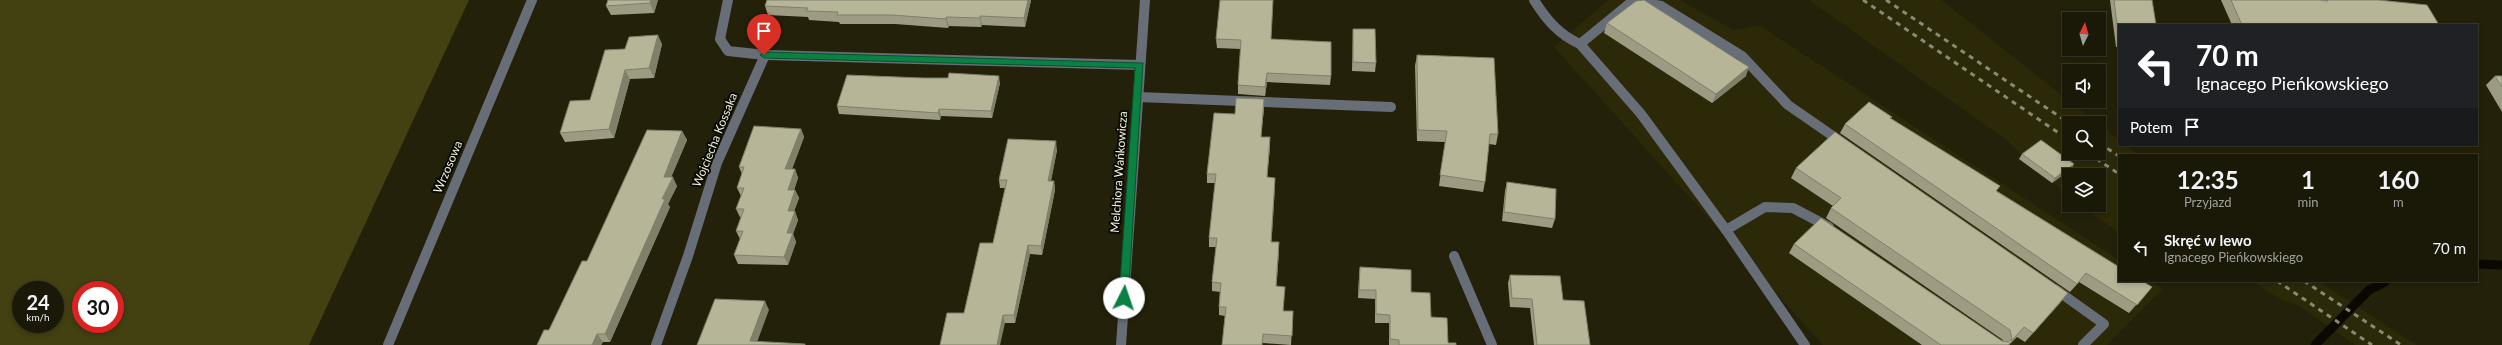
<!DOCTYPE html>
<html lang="pl">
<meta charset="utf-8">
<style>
body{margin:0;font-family:Lato,sans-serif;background:#272615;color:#f1f3f6;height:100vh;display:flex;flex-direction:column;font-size:15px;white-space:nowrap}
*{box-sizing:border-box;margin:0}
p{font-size:13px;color:#9fa09b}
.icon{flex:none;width:22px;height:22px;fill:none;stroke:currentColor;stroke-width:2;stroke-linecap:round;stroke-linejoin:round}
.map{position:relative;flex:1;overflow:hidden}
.details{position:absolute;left:2118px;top:154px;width:360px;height:128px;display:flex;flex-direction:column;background:#1a1907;border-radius:0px;box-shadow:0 2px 6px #0003,0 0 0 1px #383828}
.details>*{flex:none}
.hud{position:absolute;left:2118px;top:24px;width:360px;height:122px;border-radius:0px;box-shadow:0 2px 6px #0003,0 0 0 1px #383828;background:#202124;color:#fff;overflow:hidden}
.needle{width:26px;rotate:5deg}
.buttons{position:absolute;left:2062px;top:12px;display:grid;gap:8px}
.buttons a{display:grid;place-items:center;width:44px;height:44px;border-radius:0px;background:#1a1907;box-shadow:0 2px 6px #0003,0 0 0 1px #383828;font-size:20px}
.speed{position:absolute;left:12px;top:281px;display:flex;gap:8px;font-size:20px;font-weight:700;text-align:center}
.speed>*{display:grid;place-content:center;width:52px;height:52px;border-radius:50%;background:#1a1907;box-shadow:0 2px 6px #0003,0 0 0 1px #383828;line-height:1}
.speed small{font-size:10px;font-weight:400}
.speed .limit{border:6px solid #d22;background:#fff;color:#111}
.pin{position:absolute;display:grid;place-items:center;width:34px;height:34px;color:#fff;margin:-41px -17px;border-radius:50% 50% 50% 0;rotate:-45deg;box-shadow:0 0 4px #0007}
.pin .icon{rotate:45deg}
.me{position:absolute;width:44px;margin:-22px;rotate:4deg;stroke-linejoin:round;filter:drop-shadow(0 0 3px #0008)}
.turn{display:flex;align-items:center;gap:14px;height:84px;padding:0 12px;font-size:18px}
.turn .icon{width:52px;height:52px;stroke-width:2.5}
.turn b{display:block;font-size:28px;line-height:34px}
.then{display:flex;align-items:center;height:38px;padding:0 12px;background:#0003;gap:8px;font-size:15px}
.eta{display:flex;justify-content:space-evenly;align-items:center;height:68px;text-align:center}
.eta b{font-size:24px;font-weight:700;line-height:28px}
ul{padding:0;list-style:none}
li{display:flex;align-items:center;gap:12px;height:52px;padding:0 12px}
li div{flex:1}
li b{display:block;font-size:15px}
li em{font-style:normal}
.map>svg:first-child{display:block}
</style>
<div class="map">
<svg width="2502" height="345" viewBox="0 0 2502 345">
<rect width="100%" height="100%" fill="#232109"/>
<g fill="#2b2908">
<path d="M1608,0H1680L1733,30L1759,25L2119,260V281H2151L2163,289L2107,345H1823L1554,47Z"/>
<path d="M1809,0H1941L1944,2L2097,123H2069V153H2099V124L2119,140V145H2126L2139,155H2119V233L2080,205H2099V175H2069V196L2005,139Z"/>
<path d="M2252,281H2322L2324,285L2417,345H2355L2296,304L2281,300Z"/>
</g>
<path fill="#434011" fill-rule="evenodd" d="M0,0H469L309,345H0ZM21,290H55V324H21ZM81,290H115V324H81Z"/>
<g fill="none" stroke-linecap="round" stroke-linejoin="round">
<g stroke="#0a0800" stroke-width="9">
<path d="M2477,264L2502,265"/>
<path d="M2315,345L2369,290L2385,282"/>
</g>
<g stroke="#686e78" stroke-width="10">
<path d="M728,0L720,39L728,51L765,55L1140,65"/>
<path d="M1534,0C1546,19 1559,35 1580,44"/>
<path d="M1138,97L1391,107"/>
<path d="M1726,230L1765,207L1793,208L1829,227"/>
<path d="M1454,256L1492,345"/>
<path d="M2055,289L2104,324L2083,345"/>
<path d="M388,345L532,0"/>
<path d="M656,345L688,256L717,163L765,55"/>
<path d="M1121,345L1145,0"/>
<path d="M1805,345L1726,230L1641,114L1580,44L1629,4L1646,3L1661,6L1742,56L1788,105L1843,143"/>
</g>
<g stroke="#8a8976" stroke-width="3" stroke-dasharray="5 5" stroke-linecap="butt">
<path d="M1863,0L2069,140"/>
<path d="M1886,0L2069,123"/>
<path d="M2099,143L2119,156"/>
<path d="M2088,153L2119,174"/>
<path d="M2277,281L2372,345"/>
<path d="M2304,281L2401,345"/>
</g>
</g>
<g fill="#9d9c83">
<path d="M658,0L654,13L611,15L606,6Z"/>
<path d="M767,0H1031L1025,27L982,25L981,27L949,26L948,28L895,24H840L839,22L809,20L808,17L768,15L765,6Z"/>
<path d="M2110,0H2152L2119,25V47H2116Z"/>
<path d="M2221,0H2378L2439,25H2232Z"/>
<path d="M1607,23L1746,76L1712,103L1604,33Z"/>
<path d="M1353,29L1376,63L1375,72L1352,71Z"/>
<path d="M1216,39H1272L1331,76L1330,85L1267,82L1265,96L1238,94V85L1241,49L1217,48Z"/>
<path d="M662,44L654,78L630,79L614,138L565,142L560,133L590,100L625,49Z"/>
<path d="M1417,55L1498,134L1496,145L1489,144L1485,182L1483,192L1439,186L1445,142L1417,141L1415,66Z"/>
<path d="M2495,76H2502V112L2486,85Z"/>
<path d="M1000,83L992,118L941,116L940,120L839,114L837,106Z"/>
<path d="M1264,99V108L1261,137H1270V147L1267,177L1275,178L1271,242L1279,251L1276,286L1284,311H1293L1291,345L1263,343L1225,316L1219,315V307L1220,292L1212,291V282L1216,247H1209V238L1215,183H1207V174L1235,114Z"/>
<path d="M1891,119L1997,191L2152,287L2129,313L2079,282L2070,292L1840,133L1845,124Z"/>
<path d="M801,129L804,137L792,169H795L798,178L794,190H795L799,198L794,211L798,220L793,234L796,242L788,265L738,264L734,255L740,239L736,231L741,217H740L736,209L741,196L737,188L742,174L739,167Z"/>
<path d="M682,131L687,140L671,177L677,186L668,204L670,207L610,342H603L601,345H537L549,330Z"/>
<path d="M1057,150L1051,181H1054L1055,190L1042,255L1030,254L1015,323H1005L964,313L993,243L1005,188H1000L999,180Z"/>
<path d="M2022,154L2074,164L2071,169L2052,183L2019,159Z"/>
<path d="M1796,168L2061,302L2025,342L2017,337L2009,345H1922L1789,253L1794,244L2003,341V340L1826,218L1831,208L1833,206L1791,178Z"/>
<path d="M1507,182L1555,219L1552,228L1502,221L1505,191Z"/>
<path d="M1360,267L1411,292L1431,317L1448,343L1456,345H1389V323H1375V299L1358,298L1359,276Z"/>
<path d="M1510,275L1563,300L1590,345H1534L1530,308L1510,307L1508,283Z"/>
</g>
<g fill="#7f7f6a">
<path d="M651,0H658L654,13L650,3Z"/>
<path d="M1028,0H1031L1025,27L1024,18Z"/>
<path d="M980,16L982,25L981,27L980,18Z"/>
<path d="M946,17L949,26L948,28L946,19Z"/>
<path d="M658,35L662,44L654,78L649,68Z"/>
<path d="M1749,67L1746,76L1712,103L1716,94Z"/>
<path d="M625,70L630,79L614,138L609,129Z"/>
<path d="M1267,73V82L1265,96V87Z"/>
<path d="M999,76L1000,83L992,118L991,111Z"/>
<path d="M1264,99V108L1260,146L1261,137Z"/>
<path d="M939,109L941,116L940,120L938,113Z"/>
<path d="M801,129L804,137L789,177L785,169Z"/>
<path d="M682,131L687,140L668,185L664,177Z"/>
<path d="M1270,137V147L1266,186L1267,177Z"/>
<path d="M1056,141L1057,150L1049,190L1048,181Z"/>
<path d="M2074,164L2071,169L2052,183L2055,178Z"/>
<path d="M795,169L798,178L791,198L788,190Z"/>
<path d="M673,177L677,186L668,204L670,207L610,342L605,334L662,199Z"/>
<path d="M1275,178V187L1271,250V242Z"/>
<path d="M1054,181L1055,190L1042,255L1041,246Z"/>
<path d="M795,190L799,198L791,220L788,211Z"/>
<path d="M795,211L798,220L793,234L796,242L788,265L784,257L787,233Z"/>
<path d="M1279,242V251L1276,295V286Z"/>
<path d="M1028,245L1030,254L1015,323L1014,315Z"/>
<path d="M2068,293L2061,302L2025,342L2033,333Z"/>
<path d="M765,301L769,310L756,345L750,341Z"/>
<path d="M1003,315L1005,323L1000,345H997Z"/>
<path d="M2024,327L2009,345H2008Z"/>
<path d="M597,334L603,342L601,345H592Z"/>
</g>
<g fill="#b6b598" stroke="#7f7f6a">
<path d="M608,0H651L650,3L606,6Z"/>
<path d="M767,0H1028L1024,18L980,16V18L946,17V19L892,15H837L838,12L806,11L808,8L765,6Z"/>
<path d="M1220,0H1273L1271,39L1331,42V76L1267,73L1265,87L1238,85L1241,40L1216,39Z"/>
<path d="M1644,0L1749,67L1716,94L1607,23L1636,1Z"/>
<path d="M2114,0H2152L2156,25H2119V40Z"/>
<path d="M2231,0H2320L2328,1L2327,0H2378L2427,5L2439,25H2242Z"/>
<path d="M1353,29H1375L1376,63L1353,62Z"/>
<path d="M658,35L649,68L625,70L609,129L560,133L570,101L590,100L605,50L625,49L629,37Z"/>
<path d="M1417,55L1494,58L1498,134H1490L1485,182L1440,175L1447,131L1418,130Z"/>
<path d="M949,73L999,76L991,111L939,109L938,113L837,106L847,75L923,78H948Z"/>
<path d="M2495,76H2502V87Z"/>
<path d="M1236,98L1264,99L1261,137H1270L1267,177L1275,178L1271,242H1279L1276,286L1285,287L1283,311H1293L1292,336L1263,334L1262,345H1222L1226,307H1219L1221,283L1212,282L1217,238H1209L1216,174H1207L1214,113L1235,114Z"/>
<path d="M1869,102L1892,117L1890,118L2000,186L1996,191L2119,267V281H2142L2152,287L2137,305L2086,273L2077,284L1845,124Z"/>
<path d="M754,126L801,129L785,169H795L788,190H795L788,211H795L787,233H793L784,257L734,255L743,231H736L744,209H736L744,188H737L744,167H739Z"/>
<path d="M647,130L682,131L664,177H673L662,199H665L605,334H597L592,345H537L544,330H549L582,261H587Z"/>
<path d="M1835,132L2068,293L2033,333L2024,327L2008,345H1941L1794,244L1821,218L2002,341L2008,342L2012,339L2010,330L1831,208L1841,198L1796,168Z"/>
<path d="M1008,139L1056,141L1048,181H1054L1041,246L1028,245L1014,315H1003L997,345H940L947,313H964L980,243H993L1007,180H999Z"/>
<path d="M2041,140L2074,164L2055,178L2022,154Z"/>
<path d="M1507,182L1556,189L1555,219L1504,212Z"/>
<path d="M1360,267L1411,270V292L1430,293L1431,317L1447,318L1448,343H1456V345H1399V340L1390,339V315L1376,314V290H1359Z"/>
<path d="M1510,275L1560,276L1563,300L1584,301L1590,345H1537L1532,299L1512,298Z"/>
<path d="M715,299L765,301L750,341L805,344V345H697Z"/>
</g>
<path fill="#0b8043" stroke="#07532c" d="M764,52L1143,63L1128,301H1121L1119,298L1135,68L764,58L760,55Z"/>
<g text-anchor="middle" stroke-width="4" stroke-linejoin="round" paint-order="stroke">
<g font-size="12" fill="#f1f1e2" stroke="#0b0b03">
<text transform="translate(715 140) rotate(-68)" y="4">Wojciecha Kossaka</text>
<text transform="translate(448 167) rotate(-67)" y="4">Wrzosowa</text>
<text transform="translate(1119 172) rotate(-86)" y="4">Melchiora Wańkowicza</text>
</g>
</g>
</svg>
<div class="buttons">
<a><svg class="needle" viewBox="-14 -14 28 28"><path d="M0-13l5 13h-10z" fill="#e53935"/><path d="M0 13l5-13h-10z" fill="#9fa09b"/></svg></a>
<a><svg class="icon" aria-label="sound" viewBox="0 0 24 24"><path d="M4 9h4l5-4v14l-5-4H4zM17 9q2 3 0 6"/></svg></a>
<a><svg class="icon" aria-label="search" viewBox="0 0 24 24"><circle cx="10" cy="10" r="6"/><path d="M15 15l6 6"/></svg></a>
<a><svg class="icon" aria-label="layers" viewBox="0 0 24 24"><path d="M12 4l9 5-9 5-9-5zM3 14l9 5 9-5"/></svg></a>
</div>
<div class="speed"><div>24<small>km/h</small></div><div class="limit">30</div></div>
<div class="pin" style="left:764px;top:55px;background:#d93025"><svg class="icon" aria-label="arrive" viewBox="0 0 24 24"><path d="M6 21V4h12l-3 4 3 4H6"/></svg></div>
<svg class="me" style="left:1124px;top:298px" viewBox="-20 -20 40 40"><circle r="19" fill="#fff"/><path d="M0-13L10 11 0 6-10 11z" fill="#0b8043"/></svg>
<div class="hud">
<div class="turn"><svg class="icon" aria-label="left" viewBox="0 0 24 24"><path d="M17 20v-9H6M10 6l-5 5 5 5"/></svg><div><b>70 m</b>Ignacego Pieńkowskiego</div></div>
<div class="then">Potem<svg class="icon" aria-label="arrive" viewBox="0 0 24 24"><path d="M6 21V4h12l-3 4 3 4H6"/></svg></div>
</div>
<section class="details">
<div class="eta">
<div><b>12:35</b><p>Przyjazd</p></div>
<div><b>1</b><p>min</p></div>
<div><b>160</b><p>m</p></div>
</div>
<ul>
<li><svg class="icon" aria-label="left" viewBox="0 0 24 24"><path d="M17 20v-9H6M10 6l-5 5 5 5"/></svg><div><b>Skręć w lewo</b><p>Ignacego Pieńkowskiego</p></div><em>70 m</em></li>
</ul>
</section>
</div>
